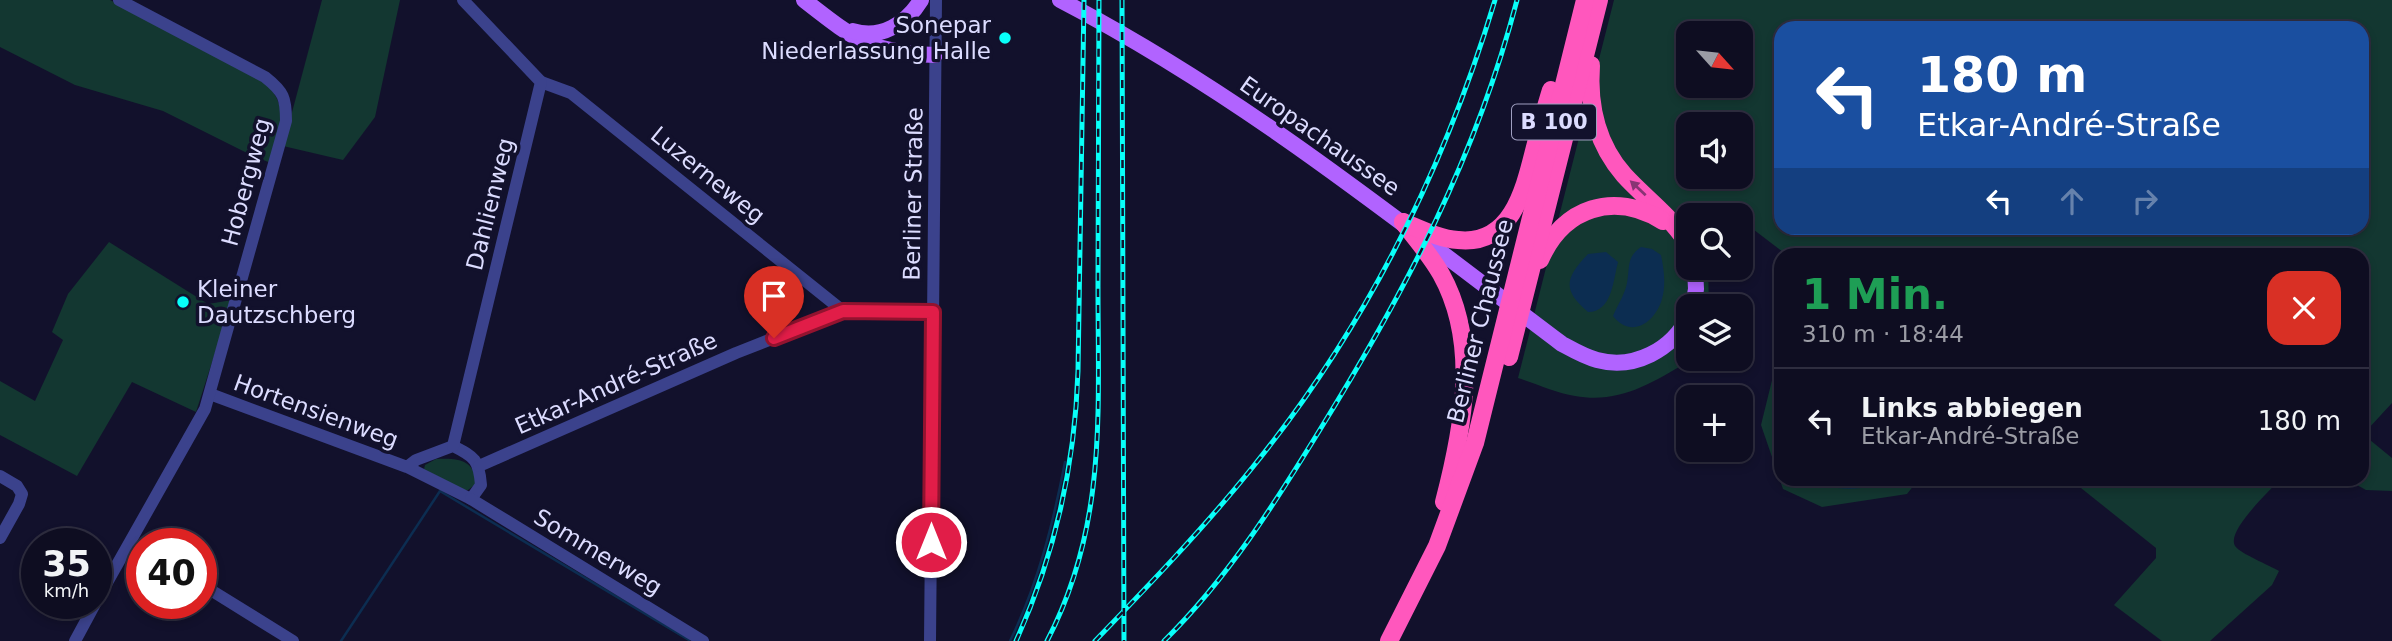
<!DOCTYPE html>
<html lang="de">
<meta charset="utf-8">
<style>
body{margin:0;font-family:"DejaVu Sans",sans-serif;background:#1c1b2e;color:#f1f3f6;height:100vh;display:flex;flex-direction:column;font-size:26px;white-space:nowrap}
*{box-sizing:border-box;margin:0}
p{font-size:23px;color:#9b9ca5}
.icon{flex:none;width:38px;height:38px;fill:none;stroke:currentColor;stroke-width:2;stroke-linecap:round;stroke-linejoin:round}
.map{position:relative;flex:1;overflow:hidden}
.drawer{position:absolute;left:1774px;top:248px;width:595px;height:238px;display:flex;flex-direction:column;background:#0e0d21;border-radius:21px;box-shadow:0 4px 10px #0003,0 0 0 2px #2e2d3f}
.drawer>*{flex:none}
.guide{position:absolute;left:1774px;top:21px;width:595px;height:214px;border-radius:21px;box-shadow:0 4px 10px #0003,0 0 0 2px #2e2d3f;background:#1a4fa0;color:#fff;overflow:hidden}
.needle{width:46px;rotate:117deg}
.fabs{position:absolute;left:1676px;top:21px;display:grid;gap:14px}
.fabs a{display:grid;place-items:center;width:77px;height:77px;border-radius:14px;background:#0e0d21;box-shadow:0 4px 10px #0003,0 0 0 2px #2e2d3f;font-size:35px}
.speed{position:absolute;left:21px;top:528px;display:flex;gap:14px;font-size:35px;font-weight:700;text-align:center}
.speed>*{display:grid;place-content:center;width:91px;height:91px;border-radius:50%;background:#0e0d21;box-shadow:0 4px 10px #0003,0 0 0 2px #2e2d3f;line-height:1}
.speed small{font-size:18px;font-weight:400}
.speed .limit{border:10px solid #d22;background:#fff;color:#111}
.pin{position:absolute;display:grid;place-items:center;width:60px;height:60px;color:#fff;margin:-72px -30px;border-radius:50% 50% 50% 0;rotate:-45deg;box-shadow:0 0 7px #0007}
.pin .icon{rotate:45deg}
.me{position:absolute;width:77px;margin:-38px;rotate:0deg;stroke-linejoin:round;filter:drop-shadow(0 0 5px #0008)}
.turn{display:flex;align-items:center;gap:24px;height:147px;padding:0 28px;font-size:32px}
.turn .icon{width:91px;height:91px;stroke-width:2.5}
.turn b{display:block;font-size:49px;line-height:60px}
.lanes{display:flex;align-items:center;height:66px;padding:0 28px;background:#0003;justify-content:center;gap:35px;direction:ltr}
.lanes .off{opacity:.35}
.round{display:grid;place-items:center;flex:none;width:74px;height:74px;border-radius:21px;background:#1c1b2e}
.overview{display:flex;align-items:center;justify-content:space-between;height:119px;padding:0 28px}
h1{font-size:42px;font-weight:600;line-height:52px;color:#1e9e55}
ul{padding:0;list-style:none}
li{display:flex;align-items:center;gap:21px;height:105px;padding:0 28px;border-top:2px solid #2e2d3f}
li div{flex:1}
li b{display:block;font-size:26px}
li em{font-style:normal}
.map>svg:first-child{display:block}
</style>
<div class="map">
<svg width="2392" height="641" viewBox="0 0 2392 641">
<rect width="100%" height="100%" fill="#12112c"/>
<g fill="#133731" fill-rule="evenodd">
<path d="M0,0H110L260,78C292,105 280,128 271,163L253,156L163,111L75,85L0,47Z"/>
<path d="M322,0H400L375,117L343,160L283,146Z"/>
<path d="M1614,0H2392V403L2368,429L2370,440L2392,458V491L2366,490L2348,480H2362V256L1787,255L1741,220V215H1689V268H1708L1709,306H1689V359L1686,363C1650,384 1618,404 1575,396C1556,393 1537,384 1518,378ZM1782,28H2362V228H1782ZM1689,33H1741V86H1689ZM1689,124H1741V177H1689Z"/>
<path d="M109,242L208,304L232,300L196,412L132,382L77,476L0,435V381L35,401L63,340L52,332L68,294Z"/>
<path d="M1781,358L1782,480H1918L1907,494L1822,507L1783,489L1761,425L1776,364Z"/>
<path d="M436,459C458,458 473,459 477,483L468,490H462L424,469L425,465Z"/>
<path d="M2071,480H2279C2269,492 2226,531 2235,546C2241,554 2269,565 2279,571L2272,585L2210,641H2162L2114,605L2156,558V548Z"/>
</g>
<g fill="#0c2d51">
<path d="M1641,247L1652,249L1661,255C1664,269 1666,285 1662,299C1655,323 1631,339 1613,316C1617,306 1625,294 1627,283C1630,268 1626,257 1641,247Z"/>
<path d="M1606,252L1618,262C1613,281 1612,312 1588,312C1562,290 1565,278 1588,254Z"/>
<path d="M1808,480H1890C1869,492 1828,491 1808,480Z"/>
</g>
<g fill="none" stroke-linecap="round" stroke-linejoin="round">
<g stroke="#0c2d51" stroke-width="2.5">
<path d="M341,641L440,491L689,640"/>
<path d="M1010,641C1038,584 1053,524 1065,462"/>
</g>
<g stroke="#3b428c" stroke-width="12">
<path d="M541,82L571,93L843,311"/>
<path d="M210,394L407,467L471,499L481,485C479,460 475,457 453,446L416,460L407,467"/>
<path d="M453,446L541,82L463,0"/>
<path d="M479,466L736,353L843,311L932,312"/>
<path d="M0,476L17,486L22,494L19,504L0,538"/>
<path d="M471,499L703,641"/>
<path d="M201,584L293,641"/>
<path d="M96,602L205,409L286,121C286,98 284,92 265,77L119,0"/>
<path d="M75,641L95,604"/>
<path d="M930,641L936,0"/>
</g>
<g stroke="#b163ff" stroke-width="16">
<path d="M804,0C854,39 870,53 935,55"/>
<path d="M1060,0C1241,94 1400,222 1562,344C1573,350 1585,357 1597,360C1634,370 1672,350 1689,316"/>
<path d="M853,31C881,40 907,23 921,0"/>
<path d="M1693,306L1696,289L1695,268"/>
</g>
<g stroke="#ff57bd" stroke-width="18">
<path d="M1591,65C1588,106 1596,143 1624,175C1644,197 1667,213 1684,238"/>
<path d="M1403,222C1416,239 1431,256 1441,274C1480,344 1463,429 1444,502"/>
<path d="M1403,222C1420,229 1440,239 1458,240C1513,246 1525,186 1535,147C1540,128 1545,109 1551,90"/>
<path d="M1540,260C1563,207 1614,191 1663,221"/>
<path d="M1509,357L1599,0"/>
<path d="M1389,641L1437,546L1475,443L1585,0"/>
</g>
<defs>
<g id="rail">
<path d="M1122,0L1124,641"/>
<path d="M1016,641C1055,555 1075,465 1078,371L1084,0"/>
<path d="M1047,641C1107,526 1098,413 1098,287C1098,192 1098,96 1099,0"/>
<path d="M1095,641C1149,585 1203,529 1252,468C1364,330 1444,170 1495,0"/>
<path d="M1164,641C1228,578 1275,503 1321,428C1406,290 1476,157 1517,0"/>
</g>
</defs>
<use href="#rail" stroke="#08fff9" stroke-width="5"/>
<use href="#rail" stroke="#12112c" stroke-width="2.5" stroke-dasharray="8" stroke-linecap="butt"/>
</g>
<defs><path id="oneway-solid" d="M-6-.8H1V-3.2L6.5 0L1 3.2V.8H-6Z" transform="scale(1.75)"/></defs>
<use fill="#883474" href="#oneway-solid" transform="translate(1638 188) rotate(-137)"/>
<g fill="none" stroke-linecap="round" stroke-linejoin="round">
<defs>
<path id="route" d="M774,338L843,311L933,312L931,542"/>
</defs>
<use href="#route" stroke="#92132f" stroke-width="18"/>
<use href="#route" stroke="#e11d48" stroke-width="12"/>
</g>
<g fill="#08fff9" stroke="#12112c" stroke-width="2.5">
<circle cx="1005" cy="38" r="7"/>
<circle cx="183" cy="302" r="7"/>
</g>
<g text-anchor="middle" stroke-width="7" stroke-linejoin="round" paint-order="stroke">
<rect fill="#12112c" stroke="#9f9fc0" stroke-width="2" x="1512" y="104.5" width="84" height="35" rx="5"/>
<g font-size="21" font-weight="bold" fill="#dcdcff">
<text x="1554" y="129">B 100</text>
</g>
<g font-size="23" fill="#dcdcff" stroke="#12112c" text-anchor="end">
<text x="991" y="33">Sonepar<tspan x="991" dy="26">Niederlassung Halle</tspan></text>
<text x="197" y="297" text-anchor="start">Kleiner<tspan x="197" dy="26">Dautzschberg</tspan></text>
</g>
<g font-size="23" fill="#dcdcff" stroke="#12112c">
<text transform="translate(1320 136) rotate(35)" y="8">Europachaussee</text>
<text transform="translate(708 175) rotate(39)" y="8">Luzerneweg</text>
<text transform="translate(246 182) rotate(-75)" y="8">Hobergweg</text>
<text transform="translate(913 194) rotate(-89)" y="8">Berliner Straße</text>
<text transform="translate(490 204) rotate(-76)" y="8">Dahlienweg</text>
<text transform="translate(1480 321) rotate(-76)" y="8">Berliner Chaussee</text>
<text transform="translate(616 383) rotate(-24)" y="8">Etkar-André-Straße</text>
<text transform="translate(316 411) rotate(20)" y="8">Hortensienweg</text>
<text transform="translate(598 552) rotate(31)" y="8">Sommerweg</text>
</g>
</g>
</svg>
<div class="fabs">
<a><svg class="needle" viewBox="-14 -14 28 28"><path d="M0-13l5 13h-10z" fill="#e53935"/><path d="M0 13l5-13h-10z" fill="#9b9ca5"/></svg></a>
<a><svg class="icon" aria-label="sound" viewBox="0 0 24 24"><path d="M4 9h4l5-4v14l-5-4H4zM17 9q2 3 0 6"/></svg></a>
<a><svg class="icon" aria-label="search" viewBox="0 0 24 24"><circle cx="10" cy="10" r="6"/><path d="M15 15l6 6"/></svg></a>
<a><svg class="icon" aria-label="layers" viewBox="0 0 24 24"><path d="M12 4l9 5-9 5-9-5zM3 14l9 5 9-5"/></svg></a>
<a>+</a>
</div>
<div class="speed"><div>35<small>km/h</small></div><div class="limit">40</div></div>
<div class="pin" style="left:774px;top:338px;background:#d93025"><svg class="icon" aria-label="arrive" viewBox="0 0 24 24"><path d="M6 21V4h12l-3 4 3 4H6"/></svg></div>
<svg class="me" style="left:931px;top:542px" viewBox="-20 -20 40 40"><circle r="17" fill="#e11d48" stroke="#fff" stroke-width="3"/><path d="M0-11L8 9 0 5-8 9z" fill="#fff"/></svg>
<div class="guide">
<div class="turn"><svg class="icon" aria-label="left" viewBox="0 0 24 24"><path d="M17 20v-9H6M10 6l-5 5 5 5"/></svg><div><b>180 m</b>Etkar-André-Straße</div></div>
<div class="lanes"><svg class="icon" aria-label="left" viewBox="0 0 24 24"><path d="M17 20v-9H6M10 6l-5 5 5 5"/></svg><svg class="icon off" aria-label="ahead" viewBox="0 0 24 24"><path d="M12 20V5M6 11l6-6 6 6"/></svg><svg class="icon off" aria-label="right" viewBox="0 0 24 24"><path d="M7 20v-9h11M14 6l5 5-5 5"/></svg></div>
</div>
<section class="drawer">
<div class="overview"><div><h1>1 Min.</h1><p>310 m · 18:44</p></div><a class="round" style="background:#d93025;color:#fff"><svg class="icon" aria-label="close" viewBox="0 0 24 24"><path d="M6 6l12 12M18 6L6 18"/></svg></a></div>
<ul>
<li><svg class="icon" aria-label="left" viewBox="0 0 24 24"><path d="M17 20v-9H6M10 6l-5 5 5 5"/></svg><div><b>Links abbiegen</b><p>Etkar-André-Straße</p></div><em>180 m</em></li>
</ul>
</section>
</div>
